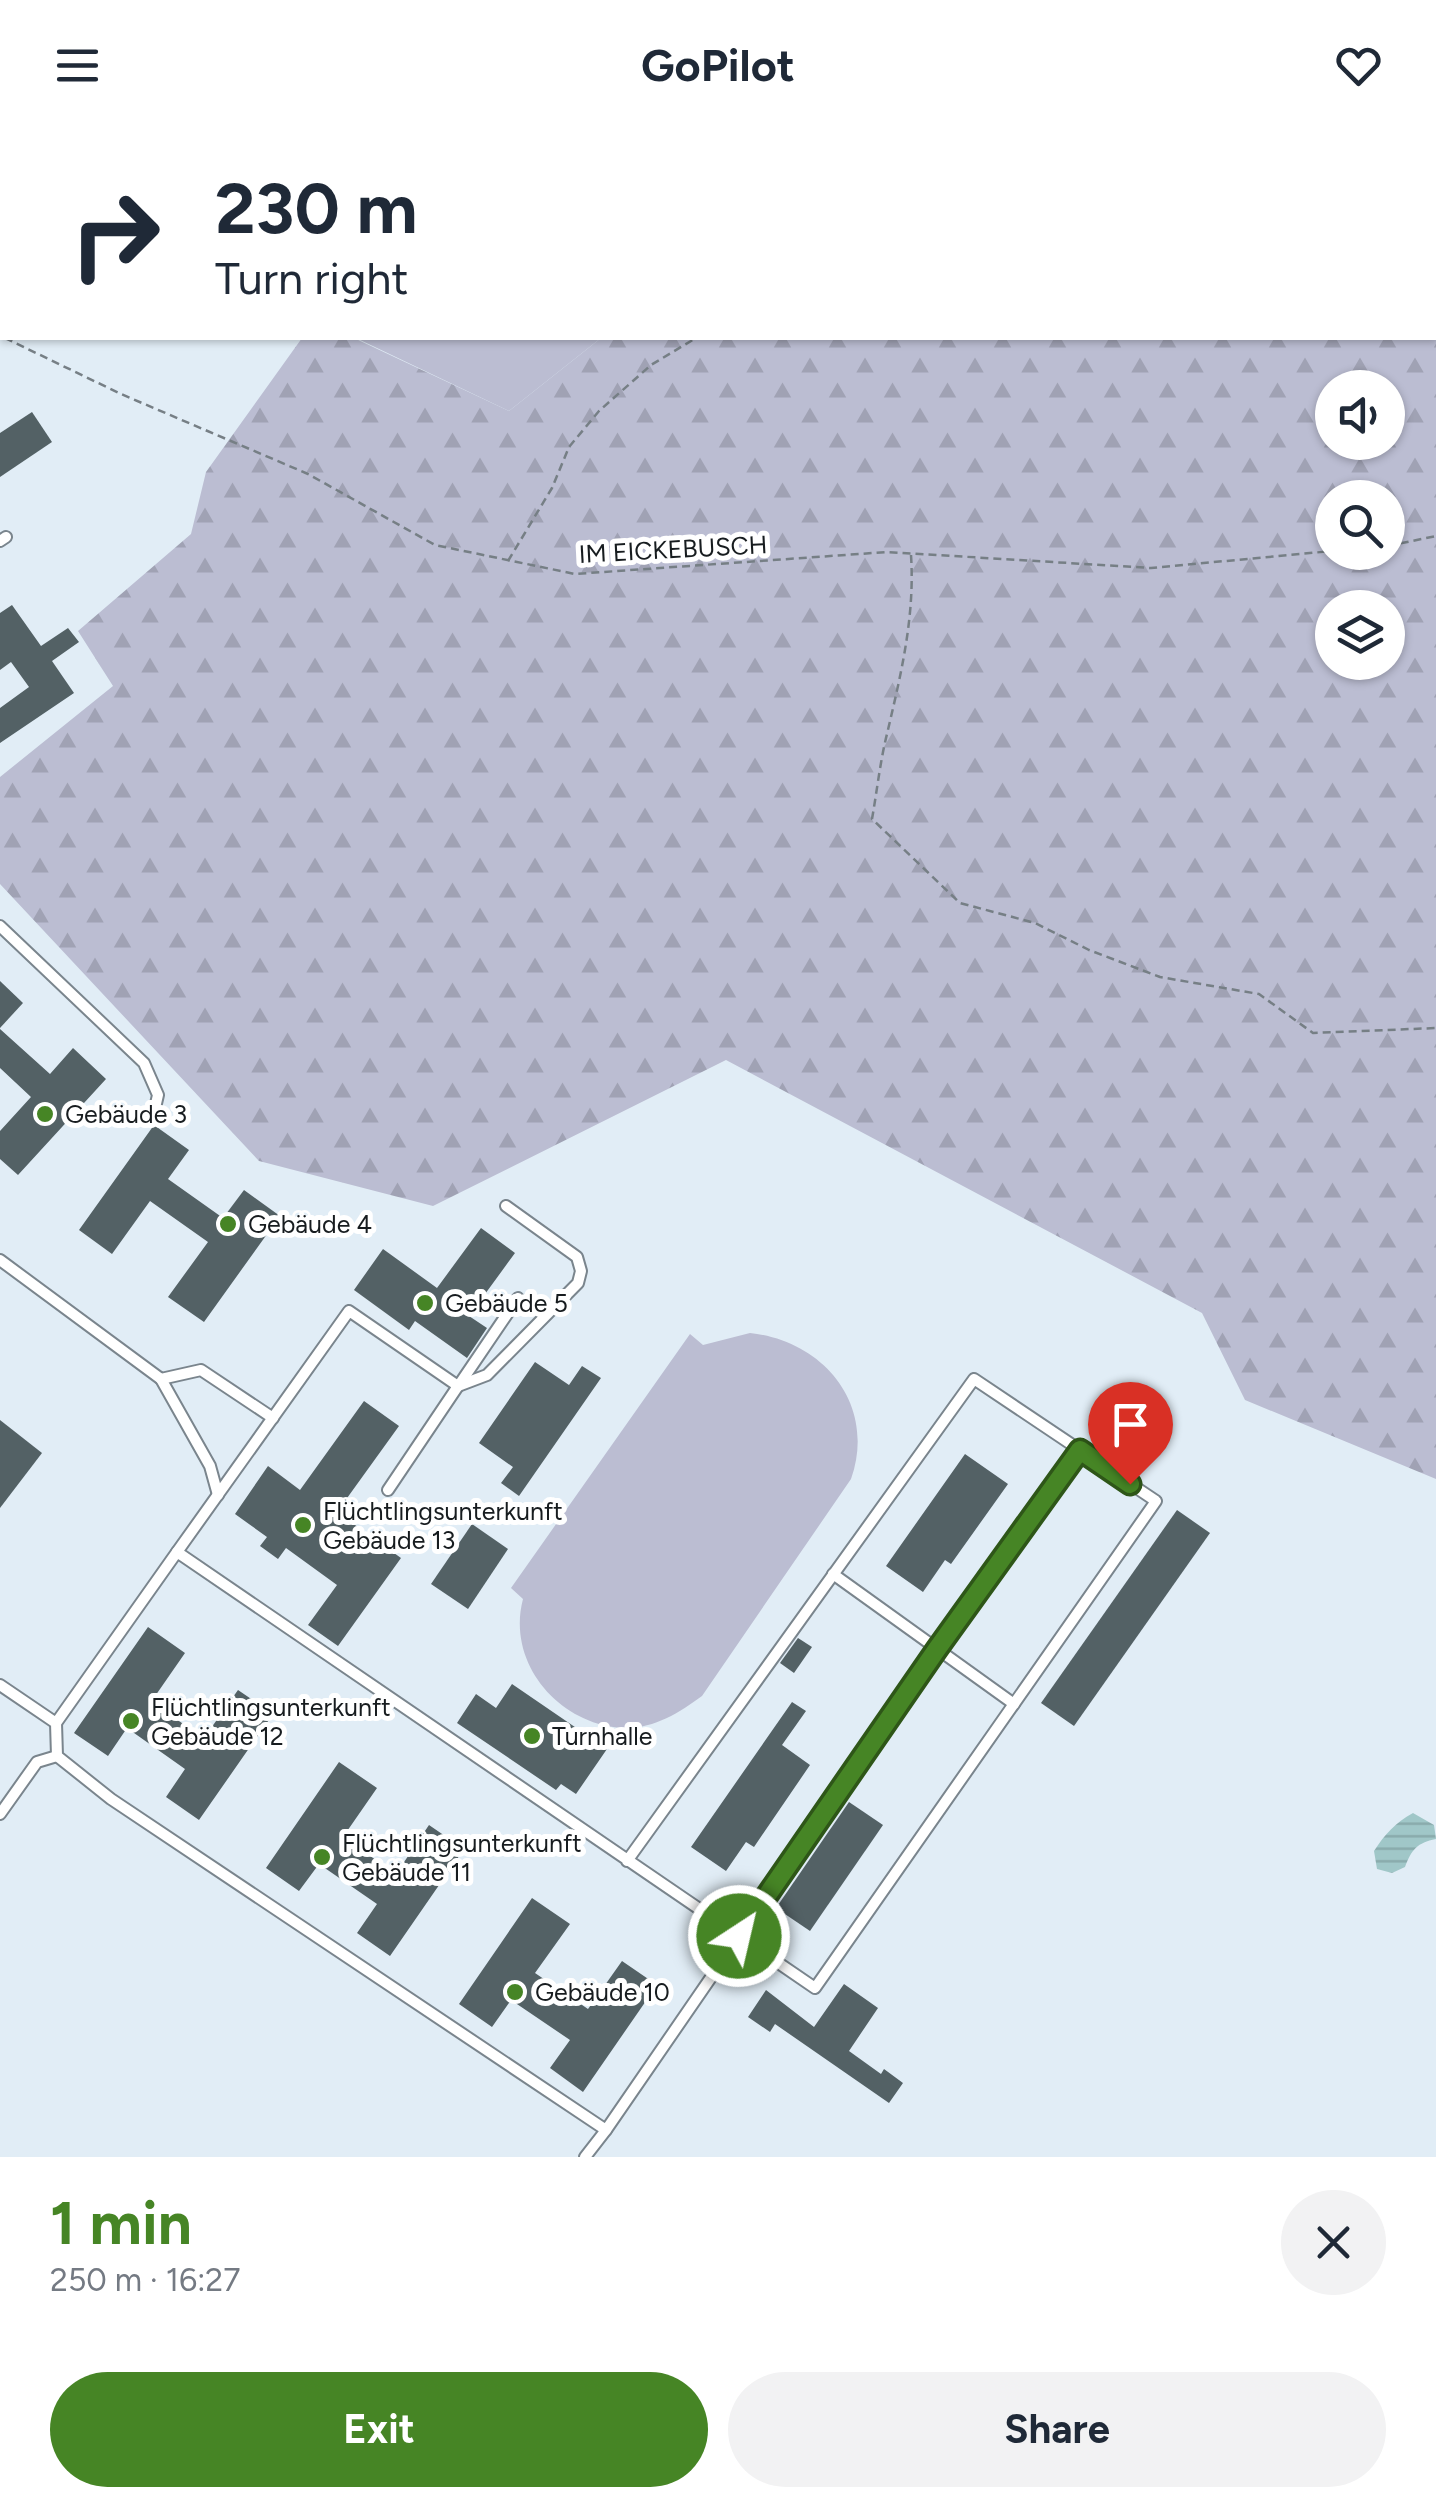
<!DOCTYPE html>
<meta charset="utf-8">
<style>
body{margin:0;font-family:Figtree,sans-serif;background:#f2f2f3;color:#1f2937;height:100vh;display:flex;flex-direction:column;font-size:38px;white-space:nowrap}
*{box-sizing:border-box;margin:0}
p{font-size:32px;color:#747a83}
.icon{flex:none;width:55px;height:55px;fill:none;stroke:currentColor;stroke-width:2;stroke-linecap:round;stroke-linejoin:round}
.map{position:relative;height:2027px;overflow:hidden}
.drawer{display:flex;flex-direction:column;background:#fff;flex:1}
.drawer>*{flex:none}
.top-card{position:absolute;left:0px;top:0px;width:1438px;height:210px;box-shadow:0 2px 8px #0004;background:#fff;color:#1f2937;overflow:hidden}
.tools{position:absolute;left:1315px;top:240px;display:grid;gap:20px}
.tools a{display:grid;place-items:center;width:90px;height:90px;border-radius:50%;background:#fff;box-shadow:0 2px 8px #0004;font-size:50px}
.pin{position:absolute;display:grid;place-items:center;width:85px;height:85px;color:#fff;margin:-102px -42px;border-radius:50% 50% 50% 0;rotate:-45deg;box-shadow:0 0 10px #0007}
.pin .icon{rotate:45deg}
.me{position:absolute;width:110px;margin:-55px;rotate:35deg;stroke-linejoin:round;filter:drop-shadow(0 0 8px #0008)}
.turn{display:flex;align-items:center;gap:35px;height:210px;padding:0 50px;font-size:45px}
.turn .icon{width:130px;height:130px;stroke-width:2.5}
.turn b{display:block;font-size:70px;line-height:85px}
.round{display:grid;place-items:center;flex:none;width:105px;height:105px;border-radius:52px;background:#f2f2f3}
.head{display:flex;align-items:center;justify-content:space-between;height:170px;padding:0 50px}
h1{font-size:60px;font-weight:700;line-height:75px;color:#468525}
.cta{display:flex;gap:20px;margin-top:auto;padding:20px 50px}
.cta a{flex:1;height:115px;border-radius:60px;background:#468525;color:#fff;font-size:40px;font-weight:700;line-height:115px;text-align:center}
.cta a+a{background:#f2f2f3;color:#1f2937}
header{display:flex;justify-content:space-between;align-items:center;height:130px;padding:0 50px;background:#fff;font-size:45px;font-weight:700}
.map>svg:first-child{display:block}
</style>
<header><svg class="icon" aria-label="menu" viewBox="0 0 24 24"><path d="M4 6h16M4 12h16M4 18h16"/></svg>GoPilot<svg class="icon" aria-label="heart" viewBox="0 0 24 24"><path d="M12 20l-8-8c-3-5 5-10 8-4 3-6 11-1 8 4z"/></svg></header>
<div class="map">
<svg width="1436" height="2027" viewBox="0 0 1436 2027">
<defs>
<pattern id="forest-firs" width="22" height="20" patternUnits="userSpaceOnUse" patternTransform="scale(2.5)"><rect width="22" height="20" fill="#bbbdd2"/><path d="M5 1l3.5 6h-7zM16 11l3.5 6h-7z" fill="#a0a2b4"/></pattern>
<pattern id="water-rules" width="6" height="5" patternUnits="userSpaceOnUse" patternTransform="scale(2.5)"><rect width="6" height="5" fill="#a0c7c8"/><path d="M0 2.5h6" fill="none" stroke="#89aaab"/></pattern>
</defs>
<rect width="100%" height="100%" fill="#e1edf6"/>
<g fill="#bbbdd2">
<path d="M356,208H601L509,281Z"/>
<path d="M750,1203C824,1211 877,1275 851,1349L702,1566C679,1583 653,1599 624,1598C559,1595 506,1533 523,1469L511,1458L690,1204L703,1215Z"/>
</g>
<path fill="url(#forest-firs)" fill-rule="evenodd" d="M706,0H1436V1349L1245,1270L1202,1183L726,930L433,1076L259,1031L0,754V647L113,556L78,501L191,404L206,342L302,208H354L509,281L601,208H1435V2H703ZM1332,258H1388V312H1332ZM1332,368H1388V422H1332ZM1332,478H1388V532H1332Z"/>
<path fill="url(#water-rules)" d="M1413,1683L1434,1695L1436,1709C1417,1713 1412,1719 1405,1737L1392,1743L1377,1739L1374,1721C1385,1704 1395,1693 1413,1683Z"/>
<g fill="#536165">
<path d="M32,282L52,312L0,347V303Z"/>
<path d="M12,475L41,516L68,498L79,512L52,531L74,563L0,613V578L29,557L11,532L0,540V483Z"/>
<path d="M0,851L23,873L0,898Z"/>
<path d="M0,899L50,944L73,918L106,949L18,1045L0,1029V1001L31,967L0,938Z"/>
<path d="M154,995L189,1020L168,1049L223,1088L244,1060L280,1086L204,1192L168,1167L208,1112L150,1071L112,1124L79,1100Z"/>
<path d="M481,1098L515,1123L469,1186L487,1198L467,1228L415,1191L409,1200L354,1160L383,1119L437,1158Z"/>
<path d="M535,1232L569,1255L582,1236L601,1248L519,1366L501,1353L513,1337L479,1313Z"/>
<path d="M364,1271L399,1296L337,1382L401,1428L338,1516L308,1495L337,1455L286,1418L278,1429L260,1416L267,1407L235,1384L268,1336L300,1360Z"/>
<path d="M0,1290L42,1323L0,1378Z"/>
<path d="M965,1324L1008,1354L951,1434L945,1430L923,1462L886,1436Z"/>
<path d="M1177,1380L1210,1403L1074,1596L1041,1573Z"/>
<path d="M472,1394L508,1419L468,1479L431,1454Z"/>
<path d="M148,1497L185,1523L151,1572L204,1608L238,1560L273,1584L199,1690L166,1667L185,1639L127,1598L108,1626L74,1603Z"/>
<path d="M798,1508L812,1517L794,1543L780,1533Z"/>
<path d="M512,1554L607,1619L576,1664L561,1654L556,1660L457,1593L476,1564L496,1578Z"/>
<path d="M792,1572L806,1581L782,1615L810,1635L754,1717L746,1712L726,1741L691,1717Z"/>
<path d="M339,1632L377,1658L343,1707L396,1744L429,1695L464,1719L390,1826L357,1803L377,1774L319,1734L299,1761L266,1738Z"/>
<path d="M849,1672L883,1695L810,1801L776,1778Z"/>
<path d="M532,1768L570,1794L535,1843L588,1879L622,1831L657,1855L583,1962L550,1938L570,1910L511,1870L492,1897L459,1874Z"/>
<path d="M844,1854L878,1878L849,1921L881,1944L884,1939L903,1953L889,1973L775,1894L770,1902L748,1887L766,1860L814,1897Z"/>
</g>
<g fill="none" stroke-linecap="round" stroke-linejoin="round">
<defs>
<g id="lane">
<path d="M0,74L2,76"/>
<path d="M0,411L6,407"/>
<path d="M0,796L144,933L158,965L155,978"/>
<path d="M0,1130L161,1249L201,1240L273,1288"/>
<path d="M161,1249L210,1336L218,1365"/>
<path d="M459,1255L518,1168"/>
<path d="M458,1256L487,1245L578,1153L581,1141L577,1127L506,1076"/>
<path d="M177,1422L349,1181L458,1256L388,1360"/>
<path d="M833,1444L1014,1574"/>
<path d="M0,1555L56,1593L57,1626L111,1669L606,2000L937,1519L1080,1321"/>
<path d="M56,1593L177,1422L815,1858L1156,1371L974,1249L627,1731"/>
<path d="M0,1684L37,1632L57,1626"/>
<path d="M585,2027L606,2000"/>
</g>
</defs>
<use href="#lane" stroke="#7a858d" stroke-width="14"/>
<g stroke="#767f85" stroke-width="2.5" stroke-dasharray="8 5" stroke-linecap="butt">
<path d="M784,2L785,0"/>
<path d="M0,205L2,206"/>
<path d="M5,208L121,264L308,344L435,415L575,444L887,422L1151,438L1332,421"/>
<path d="M1388,416L1436,406"/>
<path d="M911,425C915,487 901,544 887,604C880,632 877,661 872,689L960,773L1035,793L1089,820L1160,847L1259,864L1313,903L1436,898"/>
<path d="M508,431L552,358L569,317L599,281L651,235L696,208"/>
</g>
<use href="#lane" stroke="#fff" stroke-width="10"/>
</g>
<g fill="none" stroke-linecap="round" stroke-linejoin="round">
<defs>
<path id="route" d="M739,1806L937,1519L1080,1320L1130,1354"/>
</defs>
<use href="#route" stroke="#2e5618" stroke-width="25"/>
<use href="#route" stroke="#468525" stroke-width="18"/>
</g>
<g fill="#468525" stroke="#fff" stroke-width="4">
<circle cx="45" cy="984" r="10"/>
<circle cx="228" cy="1094" r="10"/>
<circle cx="425" cy="1173" r="10"/>
<circle cx="303" cy="1395" r="10"/>
<circle cx="131" cy="1591" r="10"/>
<circle cx="532" cy="1606" r="10"/>
<circle cx="322" cy="1727" r="10"/>
<circle cx="515" cy="1862" r="10"/>
</g>
<g text-anchor="middle" stroke-width="10" stroke-linejoin="round" paint-order="stroke">
<g font-size="25" fill="#171c1f" stroke="#fff">
<text transform="translate(673 419) rotate(-3)" y="9">IM EICKEBUSCH</text>
</g>
<g font-size="25" fill="#171c1f" stroke="#fff" text-anchor="start">
<text x="65" y="993">Gebäude 3</text>
<text x="248" y="1103">Gebäude 4</text>
<text x="445" y="1182">Gebäude 5</text>
<text x="323" y="1390">Flüchtlingsunterkunft<tspan x="323" dy="29">Gebäude 13</tspan></text>
<text x="151" y="1586">Flüchtlingsunterkunft<tspan x="151" dy="29">Gebäude 12</tspan></text>
<text x="552" y="1615">Turnhalle</text>
<text x="342" y="1722">Flüchtlingsunterkunft<tspan x="342" dy="29">Gebäude 11</tspan></text>
<text x="535" y="1871">Gebäude 10</text>
</g>
</g>
</svg>
<div class="tools">
<a><svg class="icon" aria-label="sound" viewBox="0 0 24 24"><path d="M4 9h4l5-4v14l-5-4H4zM17 9q2 3 0 6"/></svg></a>
<a><svg class="icon" aria-label="search" viewBox="0 0 24 24"><circle cx="10" cy="10" r="6"/><path d="M15 15l6 6"/></svg></a>
<a><svg class="icon" aria-label="layers" viewBox="0 0 24 24"><path d="M12 4l9 5-9 5-9-5zM3 14l9 5 9-5"/></svg></a>
</div>
<div class="pin" style="left:1130px;top:1354px;background:#d93025"><svg class="icon" aria-label="arrive" viewBox="0 0 24 24"><path d="M6 21V4h12l-3 4 3 4H6"/></svg></div>
<svg class="me" style="left:739px;top:1806px" viewBox="-20 -20 40 40"><circle r="17" fill="#468525" stroke="#fff" stroke-width="3"/><path d="M0-11L8 9 0 5-8 9z" fill="#fff"/></svg>
<div class="top-card">
<div class="turn"><svg class="icon" aria-label="right" viewBox="0 0 24 24"><path d="M7 20v-9h11M14 6l5 5-5 5"/></svg><div><b>230 m</b>Turn right</div></div>
</div>
</div>
<section class="drawer">
<div class="head"><div><h1>1 min</h1><p>250 m · 16:27</p></div><a class="round"><svg class="icon" aria-label="close" viewBox="0 0 24 24"><path d="M6 6l12 12M18 6L6 18"/></svg></a></div>
<div class="cta"><a>Exit</a><a>Share</a></div>
</section>
